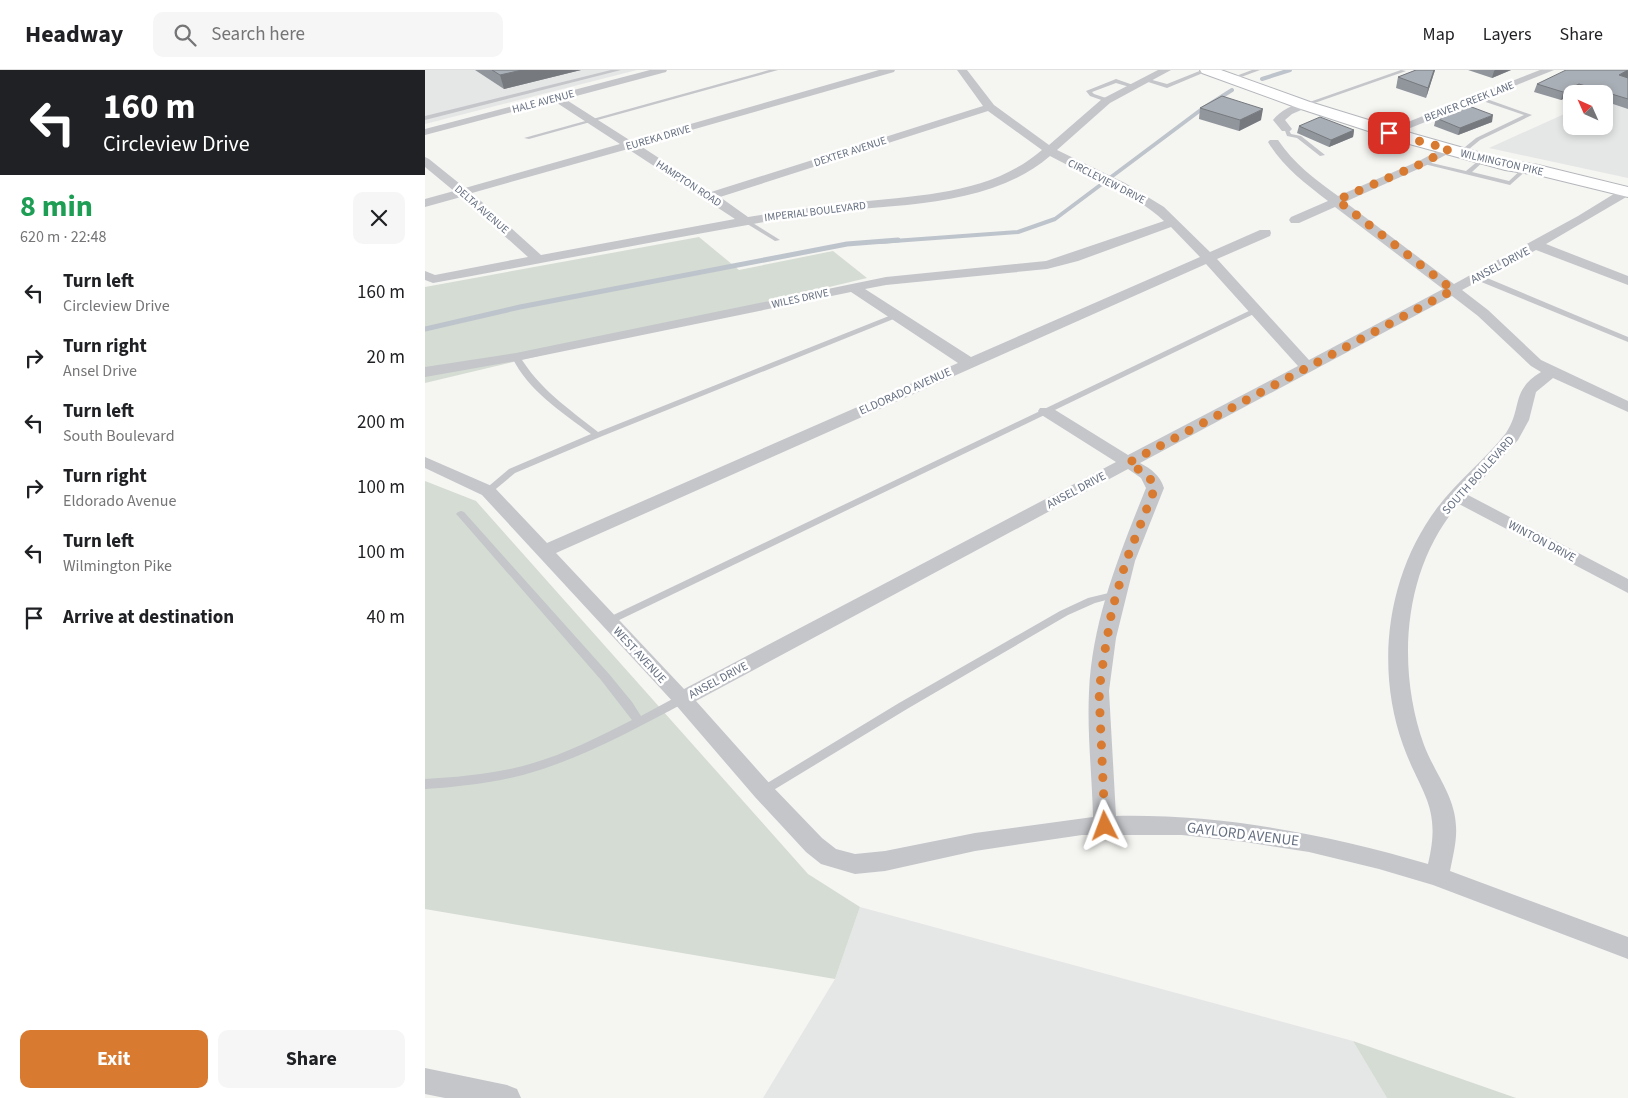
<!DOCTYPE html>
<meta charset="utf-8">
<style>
body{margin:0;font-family:"Source Sans 3",sans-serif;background:#f6f6f6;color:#202124;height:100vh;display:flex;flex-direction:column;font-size:19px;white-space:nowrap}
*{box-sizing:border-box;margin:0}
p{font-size:16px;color:#757577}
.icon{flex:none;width:28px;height:28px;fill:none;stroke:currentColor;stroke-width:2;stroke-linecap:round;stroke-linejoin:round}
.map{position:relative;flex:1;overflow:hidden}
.sheet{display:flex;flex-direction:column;background:#fff;width:425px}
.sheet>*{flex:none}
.hud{background:#202124;color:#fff;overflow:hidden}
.needle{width:32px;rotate:315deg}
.fabs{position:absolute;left:1138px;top:15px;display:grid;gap:10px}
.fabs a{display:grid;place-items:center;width:50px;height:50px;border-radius:10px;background:#fff;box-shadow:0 2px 8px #0003;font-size:25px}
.pin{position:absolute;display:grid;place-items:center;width:42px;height:42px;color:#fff;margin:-21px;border-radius:10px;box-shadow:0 2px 8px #0006}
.me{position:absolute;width:55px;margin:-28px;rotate:357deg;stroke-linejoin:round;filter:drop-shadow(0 0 4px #0008)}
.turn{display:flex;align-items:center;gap:18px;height:105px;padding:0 20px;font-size:22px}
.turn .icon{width:65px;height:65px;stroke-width:2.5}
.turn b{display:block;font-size:35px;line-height:42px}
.round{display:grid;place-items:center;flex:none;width:52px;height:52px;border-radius:10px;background:#f6f6f6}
.overview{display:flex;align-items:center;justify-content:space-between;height:85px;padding:0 20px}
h1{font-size:30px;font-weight:700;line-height:38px;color:#1e9e55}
.action{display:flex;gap:10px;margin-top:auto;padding:10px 20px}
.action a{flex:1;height:58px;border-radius:10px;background:#d87a2f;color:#fff;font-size:20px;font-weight:700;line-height:58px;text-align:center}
.action a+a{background:#f6f6f6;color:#202124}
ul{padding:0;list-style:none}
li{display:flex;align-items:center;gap:15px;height:65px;padding:0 20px}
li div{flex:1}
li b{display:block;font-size:19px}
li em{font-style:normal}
header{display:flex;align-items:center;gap:30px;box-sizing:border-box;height:70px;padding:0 25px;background:#fff;border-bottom:1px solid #e0e0e0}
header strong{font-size:24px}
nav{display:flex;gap:28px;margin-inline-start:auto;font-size:18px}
.search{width:350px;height:45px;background:#f6f6f6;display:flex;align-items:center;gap:12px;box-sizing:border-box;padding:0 18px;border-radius:10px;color:#757577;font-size:19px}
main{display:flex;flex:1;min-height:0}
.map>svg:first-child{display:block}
</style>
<header>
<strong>Headway</strong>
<div class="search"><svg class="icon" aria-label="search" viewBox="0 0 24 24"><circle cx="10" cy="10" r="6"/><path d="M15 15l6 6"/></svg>Search here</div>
<nav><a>Map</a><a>Layers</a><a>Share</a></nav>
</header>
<main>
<section class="sheet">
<div class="hud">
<div class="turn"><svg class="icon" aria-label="left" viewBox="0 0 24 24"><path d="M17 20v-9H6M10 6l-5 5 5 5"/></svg><div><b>160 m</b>Circleview Drive</div></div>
</div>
<div class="overview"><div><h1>8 min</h1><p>620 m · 22:48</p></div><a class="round"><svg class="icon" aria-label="close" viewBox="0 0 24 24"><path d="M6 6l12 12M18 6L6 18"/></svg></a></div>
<ul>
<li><svg class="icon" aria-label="left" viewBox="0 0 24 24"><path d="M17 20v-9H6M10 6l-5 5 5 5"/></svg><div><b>Turn left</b><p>Circleview Drive</p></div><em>160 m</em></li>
<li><svg class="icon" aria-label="right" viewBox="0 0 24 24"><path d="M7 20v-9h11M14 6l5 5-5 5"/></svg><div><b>Turn right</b><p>Ansel Drive</p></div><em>20 m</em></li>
<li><svg class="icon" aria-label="left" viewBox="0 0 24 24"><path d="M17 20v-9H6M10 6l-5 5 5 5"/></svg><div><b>Turn left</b><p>South Boulevard</p></div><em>200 m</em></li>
<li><svg class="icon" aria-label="right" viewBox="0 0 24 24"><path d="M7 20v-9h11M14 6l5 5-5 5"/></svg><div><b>Turn right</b><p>Eldorado Avenue</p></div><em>100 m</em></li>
<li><svg class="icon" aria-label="left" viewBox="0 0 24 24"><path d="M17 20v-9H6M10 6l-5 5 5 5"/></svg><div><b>Turn left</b><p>Wilmington Pike</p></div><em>100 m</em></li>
<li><svg class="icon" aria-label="arrive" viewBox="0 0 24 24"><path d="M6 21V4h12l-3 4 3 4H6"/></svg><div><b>Arrive at destination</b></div><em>40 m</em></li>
</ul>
<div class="action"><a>Exit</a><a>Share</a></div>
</section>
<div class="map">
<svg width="1203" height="1028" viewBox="0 0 1203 1028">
<rect width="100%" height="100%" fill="#f5f5f2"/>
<g fill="#e5e6e6">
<path d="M0,0H212L0,54Z"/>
<path d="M1203,16V108L1064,78L1146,41V56H1179V27Z"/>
<path d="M435,837L928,971L962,1028H338L410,909Z"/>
</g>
<g fill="#d5dcd3">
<path d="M274,167L314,200L408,181L442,208L0,313V217Z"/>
<path d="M0,411L51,431L383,804L435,837L410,909L0,839Z"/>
<path d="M928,971L1091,1028H962Z"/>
</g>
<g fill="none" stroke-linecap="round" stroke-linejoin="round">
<g stroke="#bec4cb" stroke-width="4">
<path d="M837,9L865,0"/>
<path d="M455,172L593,162L630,149L777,39L807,20"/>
</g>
<path stroke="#bec4cb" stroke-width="5" d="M0,259L95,237L422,174L473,170"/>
<defs>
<path id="primary" d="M775,0H796L885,32L989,64L1081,90L1113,95L1203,117V127L1113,105L1080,100L977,72L873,38L777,3Z"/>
</defs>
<use href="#primary" stroke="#b4b7bb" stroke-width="2"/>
<g fill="#c4c6ca" fill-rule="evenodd">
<path d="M186,0H196L0,50V46Z"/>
<path d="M344,0H353L104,69L99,68Z"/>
<path d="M777,0H785L742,18L717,10L720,8L742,14Z"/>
<path d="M827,0H835L808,10L803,9Z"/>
<path d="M976,0L981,1L881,36L876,35Z"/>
<path d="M691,9L711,16L708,18L691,13L667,22L669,24L684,29L685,30L682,32L665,26L661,21Z"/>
<path d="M1052,27H1056L1107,45L1055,70L1038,84H1034V82L1051,68L1099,45L1052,29Z"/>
<path d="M859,58H863L866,64L876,66L900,85L895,86L872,68L862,66Z"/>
<path d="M1059,86L1062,88L1061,89L1047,102L1084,111L1099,97L1104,98L1085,115L995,93L998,91L1041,101Z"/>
<path d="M319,150H323L355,170L350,171L319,152Z"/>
<path d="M1049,205H1055L1203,267V272L1049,209Z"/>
<path d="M828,239H831L835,241L188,553L184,554L179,551L180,549Z"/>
<path d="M469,244H475L476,246L175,367L90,403L66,423L63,424L58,421L84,399L166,364C137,342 103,321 87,287L88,285H94C114,319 143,338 173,362Z"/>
<path d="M36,441L39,442L184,604L207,632L216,646L253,626H261L263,629L261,632C208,660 156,689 98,705C66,713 33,717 0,719V709C33,707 66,704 98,696C136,686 172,668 207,650L176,610L33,446L31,444L33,442Z"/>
<path d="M692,521L696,522L697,524L696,526L670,533L643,545L482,639L342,724L338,726L334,724L332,721L334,718L474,633L635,541L663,528Z"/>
</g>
<g fill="#c4c6ca" fill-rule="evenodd">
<path d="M225,0H242L241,2L140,29L206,71L454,0H470L469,2L214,75L286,122L558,36L532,0H542L569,35L624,75L677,29L733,0H746L685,33L632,80L700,113L739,137L785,182L835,160H845L846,163L845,166L792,189L884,290L1018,219L910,137L874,153H866L864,150L866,147L903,131C880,113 858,97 843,72L845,70H853C869,94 890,109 913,126L994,91L1020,77H1028L1030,79L1028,81L1002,95L920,132L1029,214L1153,146L1197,119H1203V126L1121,174L1203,206V215L1111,180L1037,220L1063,240L1116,290L1203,331V342L1128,308L1111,322L1104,350L1093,370L1043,425L1203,509V523L1034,434C978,498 971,597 999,675C1009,702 1030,726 1031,756C1032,771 1028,786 1025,801L1203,867V889L1008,815L954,799L884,782L820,772L757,765H657L550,781L460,801L430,804L396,794L381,782L330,727L250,634L57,425L0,398V387L69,417L122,473L533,293L426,222L91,291L0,307V297L91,283L461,207L621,191L739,151C707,121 663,107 625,86C558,144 450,132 368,147C248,168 128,191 8,213L0,210V201L10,205L103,187L36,127L0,137V129L29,121L0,97V87L4,89L40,118L195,74L129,31L0,65V59ZM563,41L617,80C566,124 496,125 433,132C396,136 360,141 323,147L295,127ZM203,79L310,149L116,185L47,123ZM746,157L775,187L546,287L440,219L461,215L622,199L653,191ZM781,194L873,296L703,385L627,338H615L613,341L615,344L691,392L259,619L131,483ZM1027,226L1053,246L1106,296L1116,302C1085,321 1098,337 1081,363C1060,390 1032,411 1012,438C962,505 950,597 978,675C996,725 1017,736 1003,794C902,764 797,744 691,746L684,621L691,568L710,491L739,418C735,405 726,399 715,393ZM703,399L716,408L721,418C695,483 667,550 664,622C662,663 667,705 668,747L550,763L460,781L430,784L411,779L397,768L346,715L271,631Z"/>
<path d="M1115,0H1129L968,65H960L958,63L960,61Z"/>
<path d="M879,32L884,35L883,37L867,44L860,50L867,59L865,61H857L848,50C856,40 867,35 879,32Z"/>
<path d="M0,998L82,1015L92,1019L96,1028H20L0,1024Z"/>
</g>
<use href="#primary" fill="#fff" fill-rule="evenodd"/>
</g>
<g fill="#91969d">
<path d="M50,0H156L79,19Z"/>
<path d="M991,0H1010L1001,28L971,18L973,7Z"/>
<path d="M1043,0H1086L1067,8Z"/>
<path d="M1203,0V39L1179,31V24H1155L1151,23L1136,30L1109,22L1112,14Z"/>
<path d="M775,38L836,50L814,61L774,49Z"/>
<path d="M1011,48L1067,52L1033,65L1009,56Z"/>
<path d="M874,56L929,60L928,67L904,77L872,63Z"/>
</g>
<g fill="#767a7f">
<path d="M97,0H156L79,19L75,5Z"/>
<path d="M1009,0H1010L1001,28L1003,18Z"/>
<path d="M1070,0H1086L1067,8L1069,1Z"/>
<path d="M1203,0V8L1194,5Z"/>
<path d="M1154,14L1151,23L1146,24V25L1136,30L1138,22Z"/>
<path d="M838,39L836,50L814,61L815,50Z"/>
<path d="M1068,45L1067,52L1033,65L1035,58Z"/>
<path d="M929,60L928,67L904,77L906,70Z"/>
</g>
<g fill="#a9afb6" stroke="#767a7f">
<path d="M67,0H97L75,5Z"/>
<path d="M991,0H1009L1003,18L973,7Z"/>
<path d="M1141,0H1203L1194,5L1203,8V29L1154,14L1138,22L1112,14Z"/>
<path d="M797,26L838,39L815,50L775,38Z"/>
<path d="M1044,36L1068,45L1035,58L1011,48Z"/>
<path d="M895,47L929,60L906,70L874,56Z"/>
</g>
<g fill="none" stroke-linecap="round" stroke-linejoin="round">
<path stroke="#d87a2f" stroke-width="9" stroke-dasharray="0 16.2" d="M680,756L674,621L679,586L687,540L701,491L730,418C726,405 714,400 703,393L1028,220L912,130L998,93L1024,79L964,63"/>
</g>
<g text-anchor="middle" stroke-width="5" stroke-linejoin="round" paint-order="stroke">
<g font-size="11" fill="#667081" stroke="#fff">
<text transform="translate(118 31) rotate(-15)" y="4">HALE AVENUE</text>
<text transform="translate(1044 31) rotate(-21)" y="4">BEAVER CREEK LANE</text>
<text transform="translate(233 67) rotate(-16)" y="4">EUREKA DRIVE</text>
<text transform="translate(425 81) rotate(-18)" y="4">DEXTER AVENUE</text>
<text transform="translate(1077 92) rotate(13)" y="4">WILMINGTON PIKE</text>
<text transform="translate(682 111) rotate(27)" y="4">CIRCLEVIEW DRIVE</text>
<text transform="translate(264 113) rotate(33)" y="4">HAMPTON ROAD</text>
<text transform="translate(57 139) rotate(41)" y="4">DELTA AVENUE</text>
<text transform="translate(390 141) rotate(-7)" y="4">IMPERIAL BOULEVARD</text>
<text transform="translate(375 228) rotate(-12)" y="4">WILES DRIVE</text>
</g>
<g font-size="12" fill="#667081" stroke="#fff">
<text transform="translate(1075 195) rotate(-28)" y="4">ANSEL DRIVE</text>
<text transform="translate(480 321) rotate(-24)" y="4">ELDORADO AVENUE</text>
<text transform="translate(1053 405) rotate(-48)" y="4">SOUTH BOULEVARD</text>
<text transform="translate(651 420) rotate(-28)" y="4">ANSEL DRIVE</text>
<text transform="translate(1117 471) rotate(28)" y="4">WINTON DRIVE</text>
<text transform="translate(215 585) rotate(47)" y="4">WEST AVENUE</text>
<text transform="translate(293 610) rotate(-28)" y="4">ANSEL DRIVE</text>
</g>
<g font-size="15" fill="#667081" stroke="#fff">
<text transform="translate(818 764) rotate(7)" y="5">GAYLORD AVENUE</text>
</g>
</g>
</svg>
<div class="fabs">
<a><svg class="needle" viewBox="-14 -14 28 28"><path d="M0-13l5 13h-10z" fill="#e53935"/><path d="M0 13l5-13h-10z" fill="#757577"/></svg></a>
</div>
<div class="pin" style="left:964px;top:63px;background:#d93025"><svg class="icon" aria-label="arrive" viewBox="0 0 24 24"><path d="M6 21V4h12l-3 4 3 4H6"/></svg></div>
<svg class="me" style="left:680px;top:756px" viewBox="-20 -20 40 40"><path d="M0-17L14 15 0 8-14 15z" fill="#d87a2f" stroke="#fff" stroke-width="4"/></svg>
</div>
</main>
